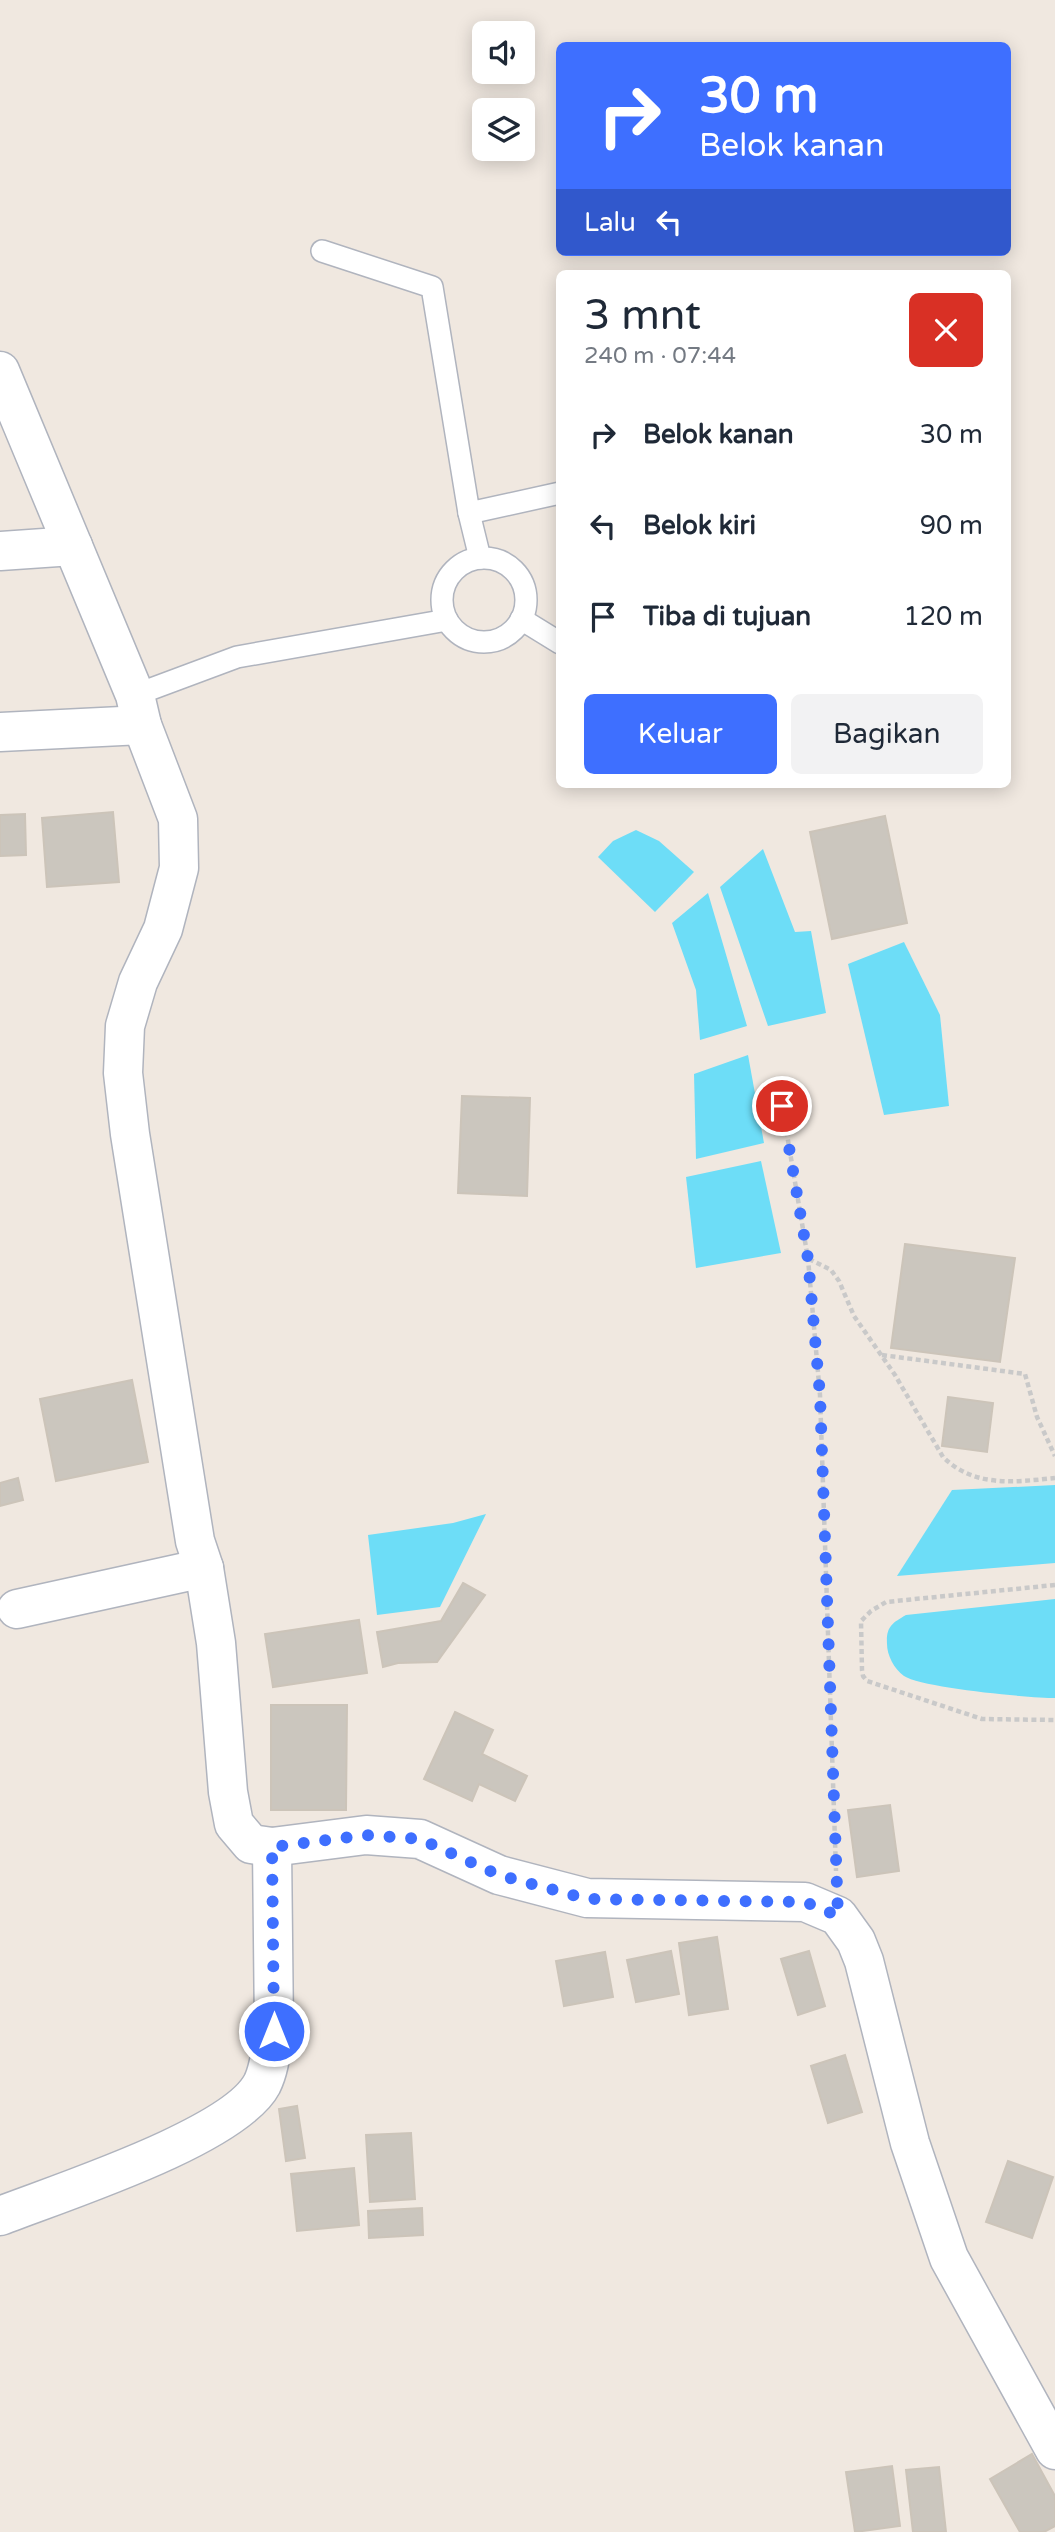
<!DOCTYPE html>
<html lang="id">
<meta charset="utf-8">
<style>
body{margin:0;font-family:"Varela Round",sans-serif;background:#f2f2f3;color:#1f2937;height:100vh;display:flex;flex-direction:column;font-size:26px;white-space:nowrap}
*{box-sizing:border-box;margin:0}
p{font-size:23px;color:#747a83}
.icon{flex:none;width:38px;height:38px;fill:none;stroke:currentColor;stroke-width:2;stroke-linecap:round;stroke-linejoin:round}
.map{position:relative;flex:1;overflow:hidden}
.details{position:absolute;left:556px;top:270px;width:455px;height:518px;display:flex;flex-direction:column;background:#fff;border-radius:10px;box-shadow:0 4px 18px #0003}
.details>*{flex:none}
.guide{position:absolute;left:556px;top:42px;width:455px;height:214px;border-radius:10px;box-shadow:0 4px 18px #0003;background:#3e6fff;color:#fff;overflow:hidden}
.buttons{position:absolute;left:472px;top:21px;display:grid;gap:14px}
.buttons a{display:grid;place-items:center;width:63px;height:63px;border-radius:10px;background:#fff;box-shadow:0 4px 18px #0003;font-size:35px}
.pin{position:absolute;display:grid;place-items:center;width:60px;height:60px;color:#fff;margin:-30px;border:4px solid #fff;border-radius:50%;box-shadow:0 2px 7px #0007}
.me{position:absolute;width:77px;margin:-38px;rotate:0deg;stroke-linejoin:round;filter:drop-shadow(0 0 5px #0008)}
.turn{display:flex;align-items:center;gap:24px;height:147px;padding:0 28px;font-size:32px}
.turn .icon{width:91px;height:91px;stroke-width:2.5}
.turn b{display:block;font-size:49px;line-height:60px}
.then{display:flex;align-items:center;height:66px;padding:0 28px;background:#0003;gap:14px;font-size:26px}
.round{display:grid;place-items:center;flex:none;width:74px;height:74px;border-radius:10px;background:#f2f2f3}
.overview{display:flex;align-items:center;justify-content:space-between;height:119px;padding:0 28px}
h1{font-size:42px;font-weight:600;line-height:52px}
.action{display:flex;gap:14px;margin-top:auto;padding:14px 28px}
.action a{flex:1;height:80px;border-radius:10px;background:#3e6fff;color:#fff;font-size:28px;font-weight:600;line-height:80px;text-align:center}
.action a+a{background:#f2f2f3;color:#1f2937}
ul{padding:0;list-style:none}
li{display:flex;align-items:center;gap:21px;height:91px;padding:0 28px}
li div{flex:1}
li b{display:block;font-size:26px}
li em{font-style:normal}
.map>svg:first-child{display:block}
</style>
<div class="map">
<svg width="1055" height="2532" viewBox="0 0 1055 2532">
<rect width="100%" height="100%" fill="#f0e8e0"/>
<g fill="#6dddf7">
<path d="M636,830L659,841L694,872L655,912L598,857L613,841Z"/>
<path d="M763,849L795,932L811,931L826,1013L768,1026L720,887Z"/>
<path d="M708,893L747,1026L700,1040L696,990L672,923Z"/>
<path d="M904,942L940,1015L949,1106L884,1115L848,964Z"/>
<path d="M748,1055L764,1143L696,1159L694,1074Z"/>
<path d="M761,1161L781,1253L696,1268L686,1177Z"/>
<path d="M1055,1485V1563L897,1576L952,1490Z"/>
<path d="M486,1514L440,1607L377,1615L368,1535L453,1523Z"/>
<path d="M1055,1599V1698C1030,1698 922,1688 904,1676C894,1669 887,1655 887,1644C886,1627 892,1623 906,1615Z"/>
</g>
<g fill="#cbc6be" stroke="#ccc4b9" stroke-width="2">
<path d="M113,812L119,882L47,887L42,818Z"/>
<path d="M25,814L26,855L0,856V815Z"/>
<path d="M885,816L907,923L832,939L810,832Z"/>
<path d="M462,1096L530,1098L527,1196L458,1193Z"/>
<path d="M905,1244L1015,1258L1000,1362L891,1348Z"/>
<path d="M132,1380L148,1462L56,1481L40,1399Z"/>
<path d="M948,1397L993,1403L987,1452L942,1446Z"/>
<path d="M18,1478L23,1500L0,1506V1483Z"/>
<path d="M463,1583L485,1595L437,1662L398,1663L383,1667L377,1632L441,1621Z"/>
<path d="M359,1620L367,1673L273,1687L265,1634Z"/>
<path d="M271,1705H347L346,1810H271Z"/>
<path d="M455,1712L493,1730L482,1754L527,1776L515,1801L479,1784L472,1801L424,1779Z"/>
<path d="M890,1805L899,1871L857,1877L848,1810Z"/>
<path d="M717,1937L728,2009L689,2015L679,1943Z"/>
<path d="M671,1951L679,1994L636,2002L627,1960Z"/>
<path d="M809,1951L825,2006L798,2015L781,1959Z"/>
<path d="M605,1952L613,1997L564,2006L556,1961Z"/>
<path d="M845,2055L862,2112L828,2123L811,2066Z"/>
<path d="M297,2106L305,2158L286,2161L279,2109Z"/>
<path d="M411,2133L415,2199L370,2202L366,2135Z"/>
<path d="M1008,2161L1053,2177L1032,2238L986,2222Z"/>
<path d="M354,2168L359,2225L297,2231L291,2174Z"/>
<path d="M422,2208L423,2235L369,2238L368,2211Z"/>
<path d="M1032,2454L1055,2496V2526L1044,2532H1020L990,2479Z"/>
<path d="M892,2466L900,2526L855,2532L846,2472Z"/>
<path d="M939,2467L946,2532H913L906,2470Z"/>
</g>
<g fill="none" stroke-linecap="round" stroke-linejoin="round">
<defs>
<g id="lane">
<path d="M322,251L432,287L469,513L560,493"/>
<path d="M469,513L480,558"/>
<circle cx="484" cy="600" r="42"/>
<path d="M521,619L560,643"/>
<path d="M135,695L237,657L447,620"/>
</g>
<g id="street">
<path d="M0,371L135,695L142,725L178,819L179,868L163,929L138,982L125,1026L123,1073L130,1134L195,1541L204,1568L216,1643L228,1792L234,1824L251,1844L272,1847L366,1835L420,1839L499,1875L587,1898L805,1902L838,1916L856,1941L864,1961L910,2143L949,2258L1055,2450"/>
<path d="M0,551L73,546"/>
<path d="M0,732L142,725"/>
<path d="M17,1609L204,1568"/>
<path d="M0,2216C59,2193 234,2137 262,2084C270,2068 271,2049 274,2031L272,1847"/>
</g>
</defs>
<use href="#lane" stroke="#b0b4be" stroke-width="24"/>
<use href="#street" stroke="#b0b4be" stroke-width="41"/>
<g stroke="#c9c9c9" stroke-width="4.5" stroke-dasharray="5 3.5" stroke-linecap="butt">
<path d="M778,1081L808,1259L820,1395L836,1871"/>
<path d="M809,1259L831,1270L839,1281L854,1316L895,1375L943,1457C975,1488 1014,1482 1055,1478"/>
<path d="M882,1355L1025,1374L1037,1417L1055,1456"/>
<path d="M1055,1585L886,1602L871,1611L861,1621L862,1670L863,1676L867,1681L982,1719L1055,1720"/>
</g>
<use href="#lane" stroke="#fff" stroke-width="21"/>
<use href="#street" stroke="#fff" stroke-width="38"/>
</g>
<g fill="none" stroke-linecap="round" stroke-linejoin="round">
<path stroke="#3e6fff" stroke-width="12" stroke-dasharray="0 21.6" d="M274,2031L272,1847L366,1835L420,1839L499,1875L587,1899L805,1902L838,1916L820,1395L808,1259L782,1106"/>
</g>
</svg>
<div class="buttons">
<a><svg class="icon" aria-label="sound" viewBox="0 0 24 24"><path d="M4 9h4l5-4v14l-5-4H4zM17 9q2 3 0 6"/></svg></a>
<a><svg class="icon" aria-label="layers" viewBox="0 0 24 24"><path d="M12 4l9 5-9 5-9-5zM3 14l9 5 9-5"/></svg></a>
</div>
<div class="pin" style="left:782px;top:1106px;background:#d93025"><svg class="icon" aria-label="arrive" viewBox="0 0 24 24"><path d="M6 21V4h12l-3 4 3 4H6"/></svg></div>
<svg class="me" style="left:274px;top:2031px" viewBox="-20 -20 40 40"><circle r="17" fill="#3e6fff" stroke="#fff" stroke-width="3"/><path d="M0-11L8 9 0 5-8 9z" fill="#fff"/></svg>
<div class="guide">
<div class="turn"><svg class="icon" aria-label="right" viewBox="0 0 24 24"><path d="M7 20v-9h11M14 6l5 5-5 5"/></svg><div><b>30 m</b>Belok kanan</div></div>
<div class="then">Lalu<svg class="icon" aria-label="left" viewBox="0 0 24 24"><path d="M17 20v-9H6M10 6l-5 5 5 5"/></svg></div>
</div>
<section class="details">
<div class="overview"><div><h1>3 mnt</h1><p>240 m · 07:44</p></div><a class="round" style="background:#d93025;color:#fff"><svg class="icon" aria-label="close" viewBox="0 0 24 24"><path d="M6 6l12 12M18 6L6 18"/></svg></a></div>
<ul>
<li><svg class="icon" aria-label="right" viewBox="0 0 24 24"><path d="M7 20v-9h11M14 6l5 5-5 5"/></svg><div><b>Belok kanan</b></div><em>30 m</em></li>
<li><svg class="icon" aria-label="left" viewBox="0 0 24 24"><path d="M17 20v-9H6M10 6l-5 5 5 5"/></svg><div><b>Belok kiri</b></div><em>90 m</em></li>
<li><svg class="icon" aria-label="arrive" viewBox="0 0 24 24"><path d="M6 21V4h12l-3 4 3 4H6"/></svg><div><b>Tiba di tujuan</b></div><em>120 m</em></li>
</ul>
<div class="action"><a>Keluar</a><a>Bagikan</a></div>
</section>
</div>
